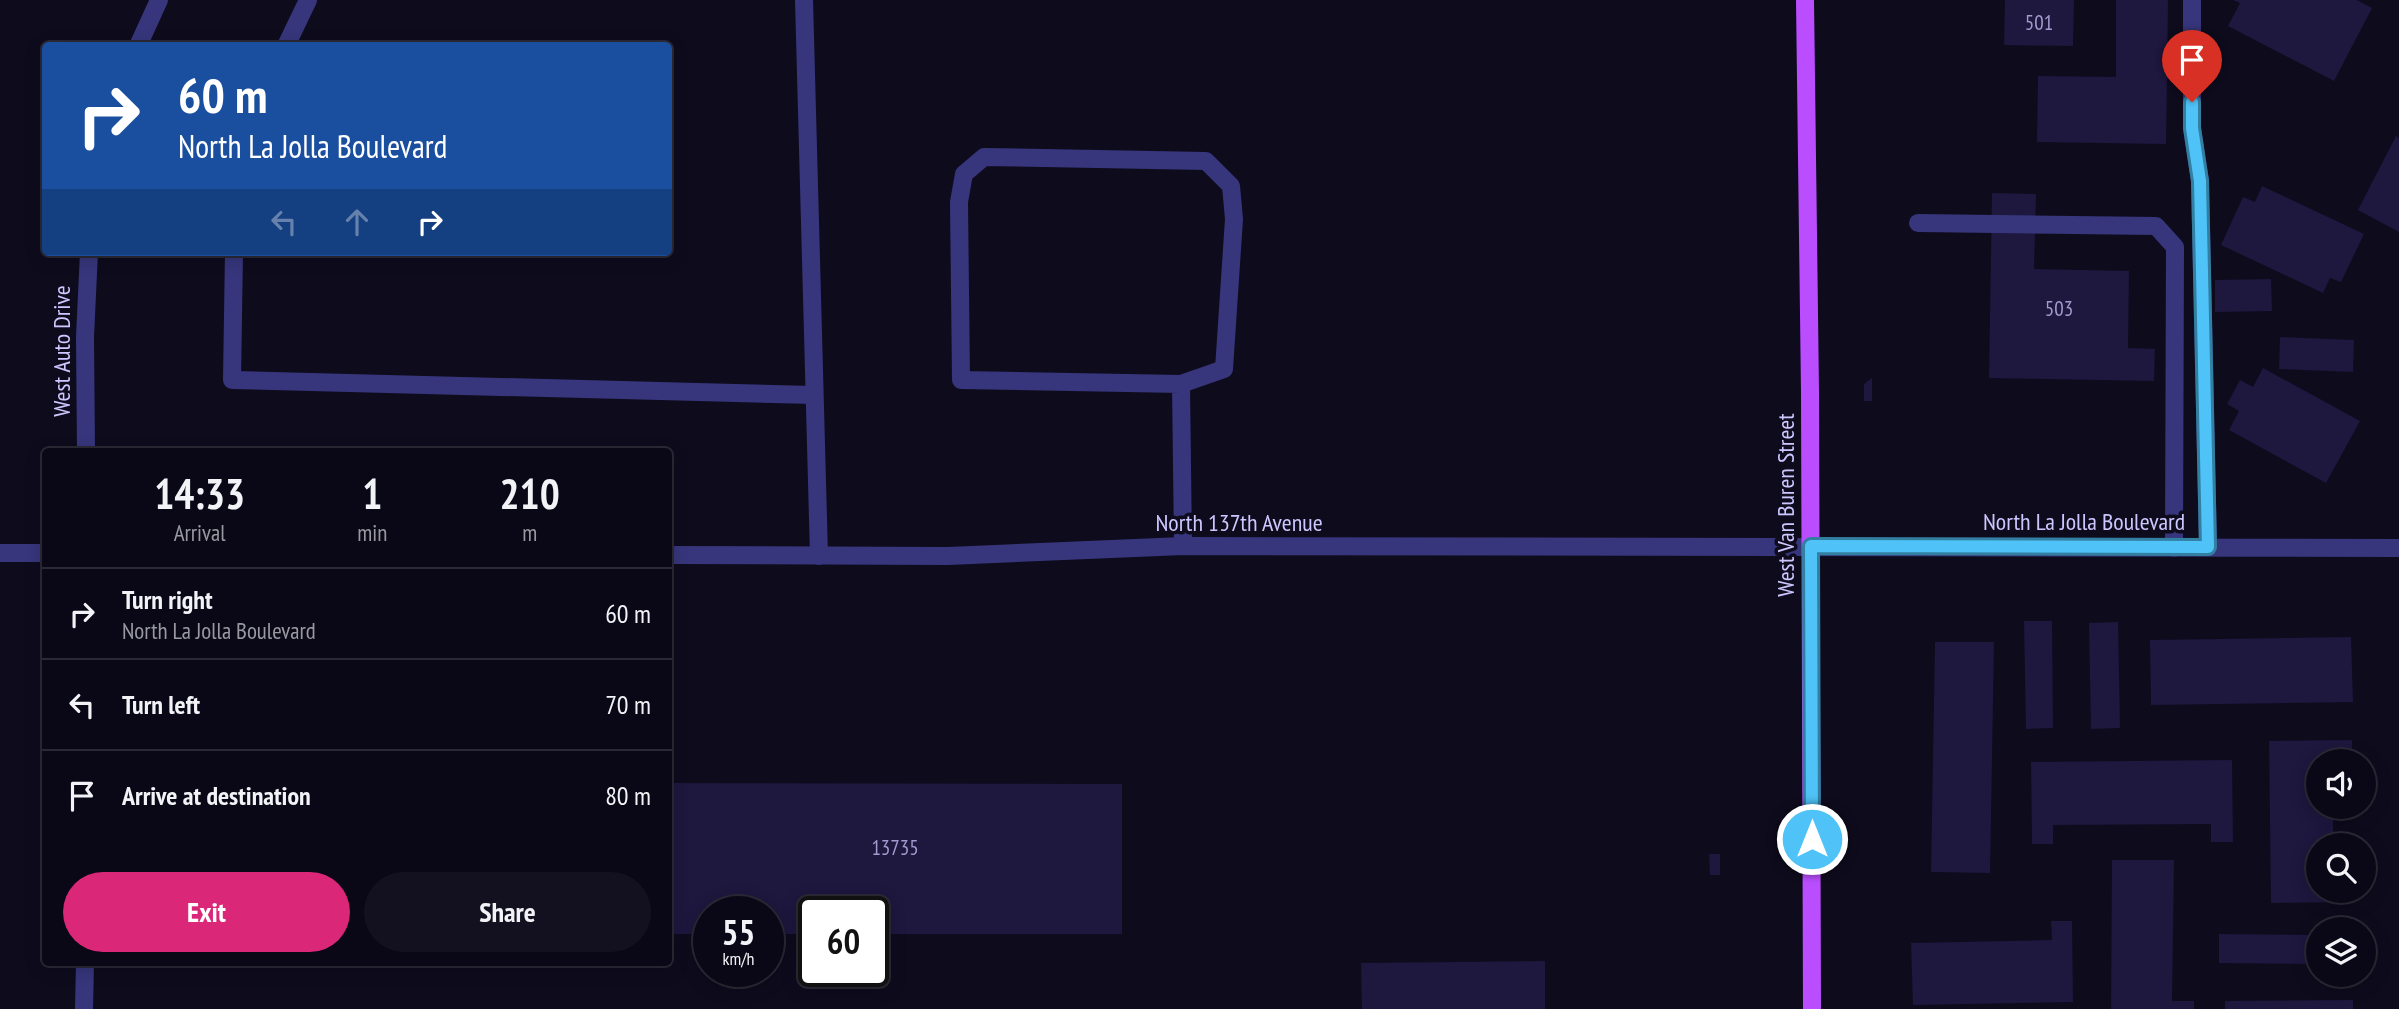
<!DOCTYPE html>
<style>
body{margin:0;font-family:"PT Sans Narrow",sans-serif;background:#13111f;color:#f1f3f6;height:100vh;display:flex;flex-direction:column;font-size:26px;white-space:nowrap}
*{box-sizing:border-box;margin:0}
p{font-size:23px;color:#999aa1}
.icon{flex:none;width:38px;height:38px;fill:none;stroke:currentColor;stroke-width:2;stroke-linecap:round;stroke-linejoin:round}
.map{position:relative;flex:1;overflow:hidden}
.sheet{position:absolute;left:42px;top:448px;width:630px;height:518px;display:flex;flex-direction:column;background:#0a0816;border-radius:7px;box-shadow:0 4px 18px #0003,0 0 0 2px #2a2935}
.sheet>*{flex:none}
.guide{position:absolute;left:42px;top:42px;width:630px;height:214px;border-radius:7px;box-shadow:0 4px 18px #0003,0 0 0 2px #2a2935;background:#1a4fa0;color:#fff;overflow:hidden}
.buttons{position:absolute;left:2306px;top:749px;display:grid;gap:14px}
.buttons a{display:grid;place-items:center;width:70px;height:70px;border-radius:50%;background:#0a0816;box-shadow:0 4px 18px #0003,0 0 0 2px #2a2935;font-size:35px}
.speed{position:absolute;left:693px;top:896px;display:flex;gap:14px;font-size:35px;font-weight:700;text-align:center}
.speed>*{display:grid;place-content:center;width:91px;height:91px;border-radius:50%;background:#0a0816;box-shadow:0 4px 18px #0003,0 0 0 2px #2a2935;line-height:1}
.speed small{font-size:18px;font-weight:400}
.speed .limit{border:4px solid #111;border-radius:10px;background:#fff;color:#111}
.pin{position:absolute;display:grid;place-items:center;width:60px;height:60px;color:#fff;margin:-72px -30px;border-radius:50% 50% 50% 0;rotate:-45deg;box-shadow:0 0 7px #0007}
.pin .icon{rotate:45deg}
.me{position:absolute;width:77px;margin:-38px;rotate:0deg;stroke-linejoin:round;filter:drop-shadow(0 0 5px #0008)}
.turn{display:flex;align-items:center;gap:24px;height:147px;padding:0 21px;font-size:32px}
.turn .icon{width:91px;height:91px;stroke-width:2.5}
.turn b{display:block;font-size:49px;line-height:60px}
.lanes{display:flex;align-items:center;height:66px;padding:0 21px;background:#0003;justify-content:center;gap:35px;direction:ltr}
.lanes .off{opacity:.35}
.eta{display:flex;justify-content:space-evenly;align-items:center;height:119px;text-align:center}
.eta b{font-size:42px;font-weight:700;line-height:49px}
.primary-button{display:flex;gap:14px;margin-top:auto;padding:14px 21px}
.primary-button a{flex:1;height:80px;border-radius:42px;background:#db2777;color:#fff;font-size:28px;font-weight:700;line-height:80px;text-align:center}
.primary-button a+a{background:#13111f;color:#f1f3f6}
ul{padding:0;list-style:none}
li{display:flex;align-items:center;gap:21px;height:91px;padding:0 21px;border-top:2px solid #2a2935}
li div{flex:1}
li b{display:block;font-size:26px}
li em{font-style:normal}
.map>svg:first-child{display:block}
</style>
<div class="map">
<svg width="2399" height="1009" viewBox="0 0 2399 1009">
<rect width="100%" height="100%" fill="#0e0b1d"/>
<g fill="#1e173e">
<path d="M2005,0H2074L2073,46L2004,45Z"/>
<path d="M2116,0H2168L2166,144L2037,142L2038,76L2116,77Z"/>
<path d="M2233,0H2357L2372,8L2334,81L2228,26L2240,3Z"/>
<path d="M2396,136L2399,138V232L2358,210Z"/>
<path d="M2262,186L2364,234L2341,282L2330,278L2323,293L2221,245L2243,197L2255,202Z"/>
<path d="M1992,193L2036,194L2034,269L2129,271L2128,348L2155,349L2154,381L1989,378Z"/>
<path d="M2271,279L2272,311L2215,312V280Z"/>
<path d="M2280,337L2354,340L2353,372L2279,369Z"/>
<path d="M2263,368L2360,421L2326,483L2229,430L2239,411L2227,404L2240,380L2253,387Z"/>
<path d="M1872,378V401H1864V384Z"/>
<path d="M2024,621H2052L2053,728L2026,729Z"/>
<path d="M2118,622L2120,728L2091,729L2089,623Z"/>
<path d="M2351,637L2353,702L2151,705L2150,640Z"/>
<path d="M1935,642H1994L1990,873L1931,872Z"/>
<path d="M2352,740V761H2319V807H2333V845H2319V891H2353V902L2271,903L2269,741Z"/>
<path d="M2232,760L2233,842H2211V824L2053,825V844H2032L2031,762Z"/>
<path d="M668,783L1122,784V934H873V912H814V934H768V912H709V934H668Z"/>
<path d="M1709,854H1720V875H1710Z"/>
<path d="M2112,860H2174L2172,1001H2194V1009H2111Z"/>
<path d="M2051,921H2072L2073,1002L1913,1005L1911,943L2052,940Z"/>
<path d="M2219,934L2319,935V964L2219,963Z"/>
<path d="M1545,961V1009H1362L1361,963Z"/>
<path d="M2353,1000V1009H2225V1001Z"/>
</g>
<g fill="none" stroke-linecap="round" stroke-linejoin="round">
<g stroke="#37367c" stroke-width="18">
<path d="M804,0L819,556"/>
<path d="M2192,0V128L2200,181L2208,547"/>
<path d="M286,46L308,0"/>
<path d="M1918,223L2156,226L2175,247L2174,548"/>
<path d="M234,252L232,380L814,395"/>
<path d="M1181,384L961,380L959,202L964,174L984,157L1206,161L1231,186L1234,219L1224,369L1181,384L1183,546"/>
</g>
<g stroke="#37367c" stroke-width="18">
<path d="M138,46L159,0"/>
<path d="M86,452L85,337L89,252"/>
</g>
<g stroke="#37367c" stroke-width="18">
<path d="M0,553H46"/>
<path d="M668,555L948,556L1183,546L2399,548"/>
<path d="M84,1009L85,962"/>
</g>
<path stroke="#ba4eff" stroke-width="18" d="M1805,0L1810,392L1812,1009"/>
</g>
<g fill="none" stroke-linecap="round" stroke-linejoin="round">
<defs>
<path id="route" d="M1812,839L1811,546L2208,547L2200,181L2192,128V102"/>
</defs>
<use href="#route" stroke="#337fa1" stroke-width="18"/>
<use href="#route" stroke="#4fc3f7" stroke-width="12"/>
</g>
<g text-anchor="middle" stroke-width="7" stroke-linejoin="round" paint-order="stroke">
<g font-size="21" fill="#a19bcf">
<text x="2039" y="30">501</text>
<text x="2059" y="316">503</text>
<text x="895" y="855">13735</text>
</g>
<g font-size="24" fill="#cdc7ff" stroke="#0e0b1d">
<text transform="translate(62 351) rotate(-90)" y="8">West Auto Drive</text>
<text transform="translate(1786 505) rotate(-90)" y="8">West Van Buren Street</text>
<text x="2084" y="530">North La Jolla Boulevard</text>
<text x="1239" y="531">North 137th Avenue</text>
</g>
</g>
</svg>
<div class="buttons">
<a><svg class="icon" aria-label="sound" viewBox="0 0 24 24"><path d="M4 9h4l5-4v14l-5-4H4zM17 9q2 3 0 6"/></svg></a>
<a><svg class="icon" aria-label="search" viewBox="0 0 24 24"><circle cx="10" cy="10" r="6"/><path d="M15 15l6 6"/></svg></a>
<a><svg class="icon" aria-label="layers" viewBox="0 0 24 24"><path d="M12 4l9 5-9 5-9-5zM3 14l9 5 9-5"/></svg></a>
</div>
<div class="speed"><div>55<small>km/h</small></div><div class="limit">60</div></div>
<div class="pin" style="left:2192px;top:102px;background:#d93025"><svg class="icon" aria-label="arrive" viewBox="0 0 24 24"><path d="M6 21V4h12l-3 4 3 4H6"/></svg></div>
<svg class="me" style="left:1812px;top:839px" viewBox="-20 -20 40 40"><circle r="17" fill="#4fc3f7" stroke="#fff" stroke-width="3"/><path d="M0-11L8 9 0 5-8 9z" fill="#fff"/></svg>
<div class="guide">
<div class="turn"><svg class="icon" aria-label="right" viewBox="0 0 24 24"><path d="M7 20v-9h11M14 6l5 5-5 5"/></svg><div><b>60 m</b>North La Jolla Boulevard</div></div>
<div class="lanes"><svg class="icon off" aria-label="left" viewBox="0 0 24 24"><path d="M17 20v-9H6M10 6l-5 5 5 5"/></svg><svg class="icon off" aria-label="ahead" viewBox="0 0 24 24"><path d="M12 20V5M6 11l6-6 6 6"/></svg><svg class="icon" aria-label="right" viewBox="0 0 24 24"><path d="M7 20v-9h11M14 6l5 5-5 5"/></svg></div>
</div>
<section class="sheet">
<div class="eta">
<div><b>14:33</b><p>Arrival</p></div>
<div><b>1</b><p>min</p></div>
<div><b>210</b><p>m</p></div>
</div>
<ul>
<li><svg class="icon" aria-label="right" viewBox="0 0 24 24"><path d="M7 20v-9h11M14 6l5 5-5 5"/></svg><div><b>Turn right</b><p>North La Jolla Boulevard</p></div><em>60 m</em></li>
<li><svg class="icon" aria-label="left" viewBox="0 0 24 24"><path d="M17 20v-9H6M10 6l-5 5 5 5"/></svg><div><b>Turn left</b></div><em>70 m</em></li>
<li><svg class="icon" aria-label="arrive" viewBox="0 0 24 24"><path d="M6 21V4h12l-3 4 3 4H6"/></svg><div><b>Arrive at destination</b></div><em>80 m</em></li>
</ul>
<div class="primary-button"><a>Exit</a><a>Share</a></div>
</section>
</div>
